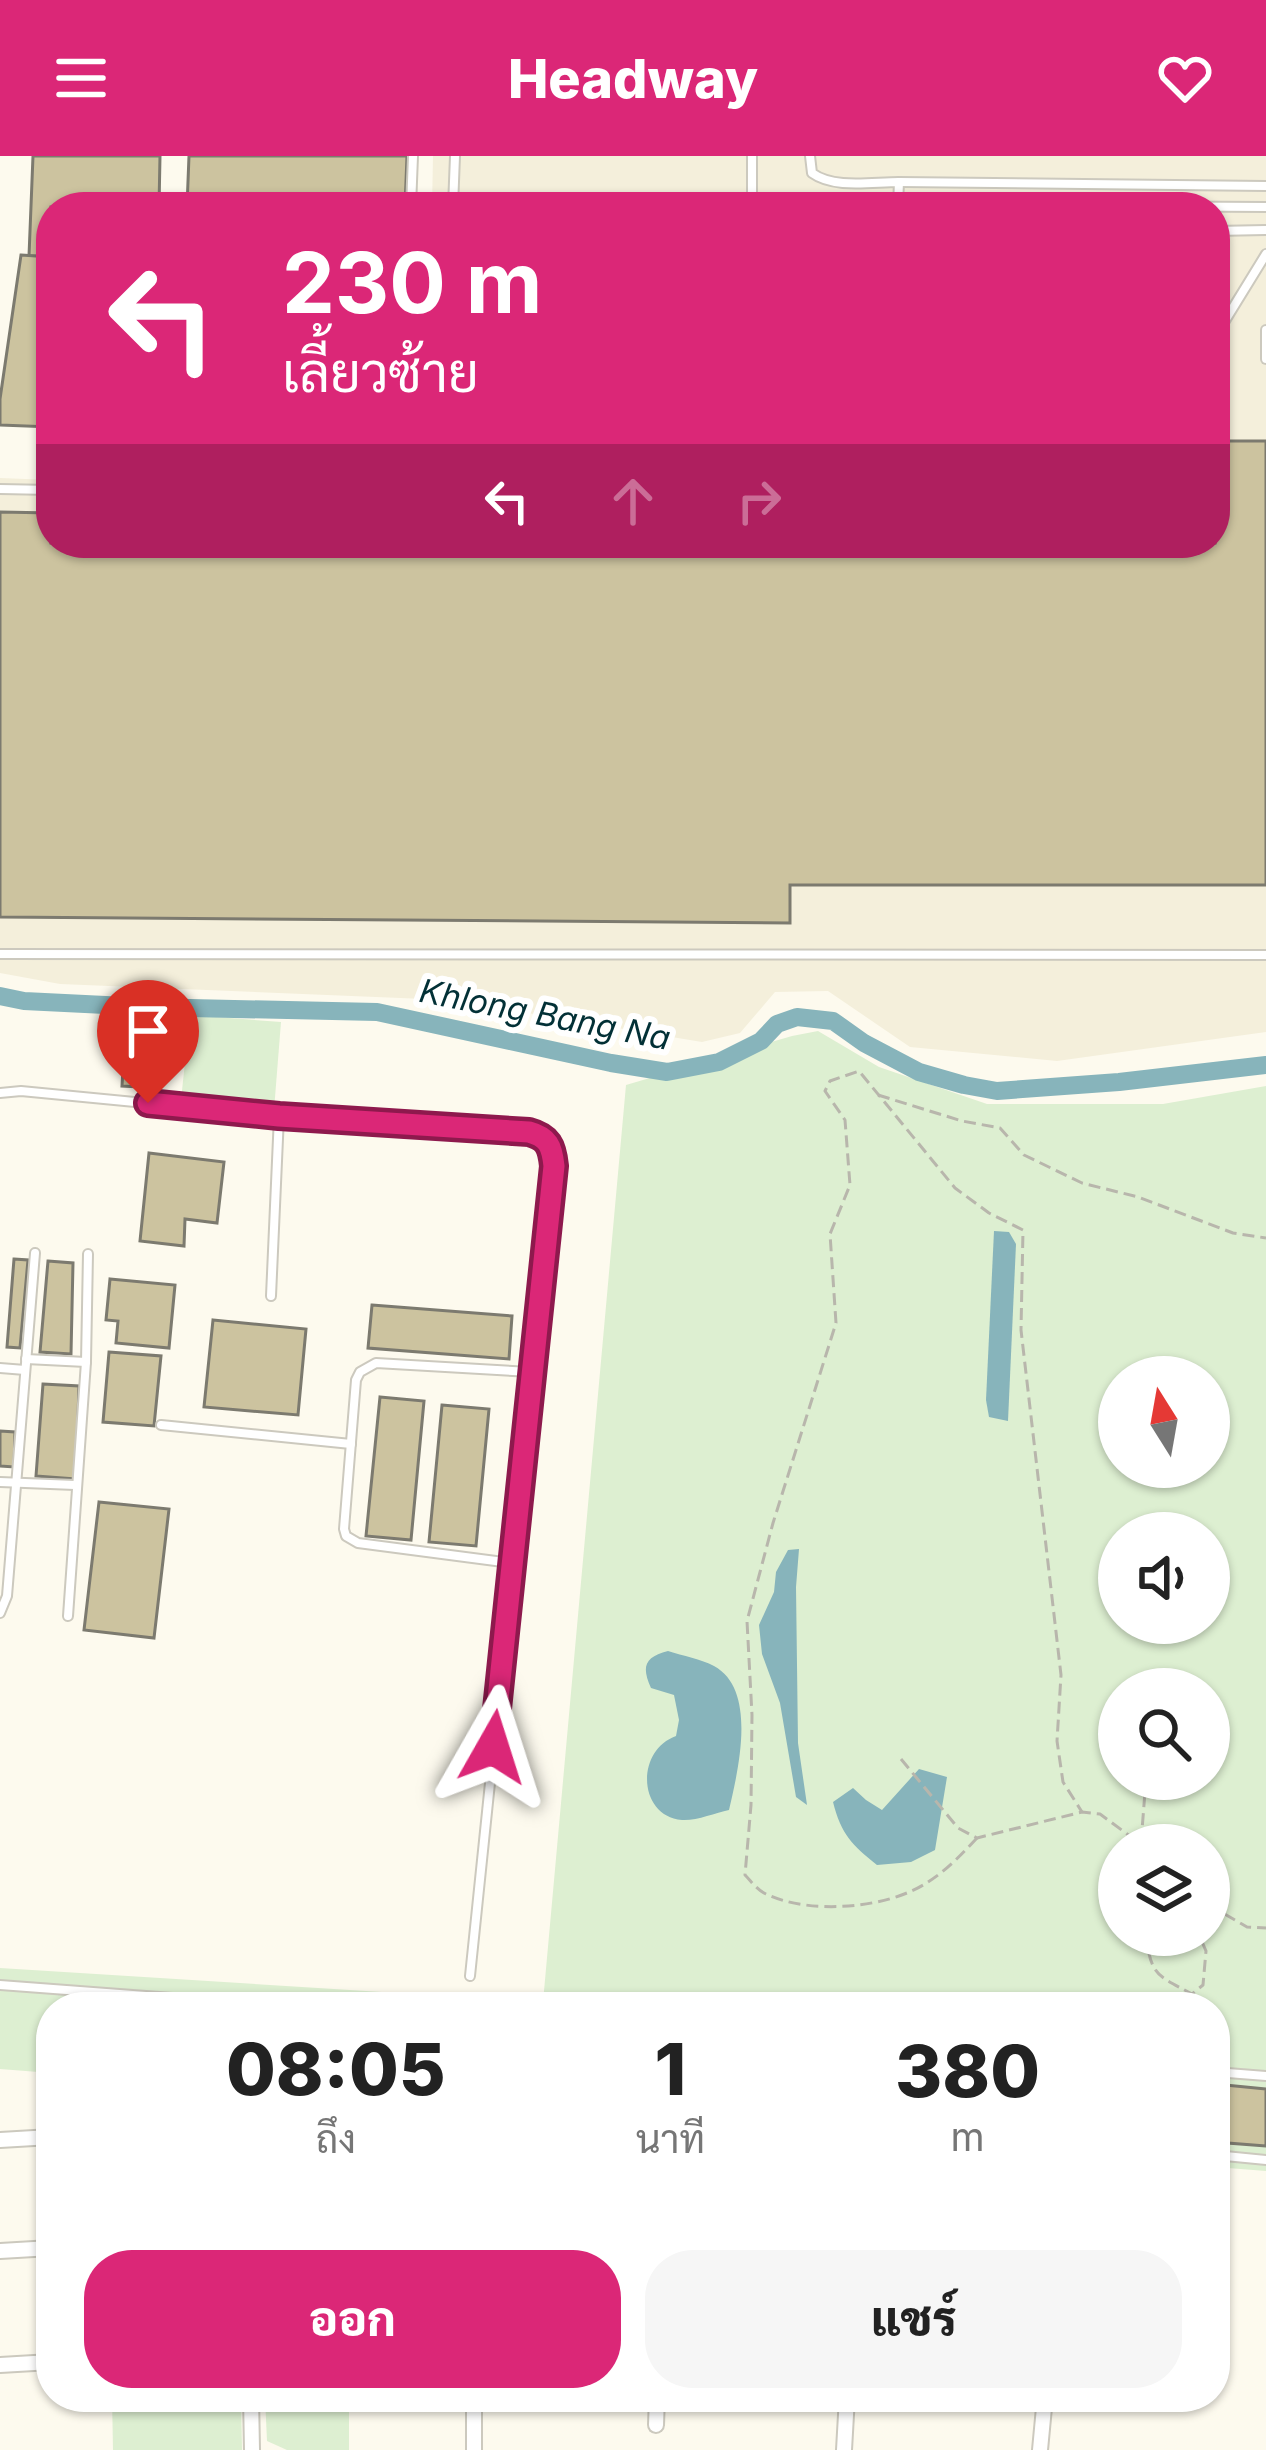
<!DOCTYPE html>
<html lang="th">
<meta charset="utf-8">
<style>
body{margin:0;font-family:Inter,Sarabun,sans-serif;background:#f6f6f6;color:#222;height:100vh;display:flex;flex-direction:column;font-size:45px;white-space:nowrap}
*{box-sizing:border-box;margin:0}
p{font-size:39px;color:#767676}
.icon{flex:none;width:66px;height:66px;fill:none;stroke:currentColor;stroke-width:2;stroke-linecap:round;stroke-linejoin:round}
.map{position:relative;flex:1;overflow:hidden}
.side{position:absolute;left:36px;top:1836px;width:1194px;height:420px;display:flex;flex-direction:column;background:#fff;border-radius:48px;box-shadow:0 3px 9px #0004}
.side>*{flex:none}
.banner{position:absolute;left:36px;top:36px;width:1194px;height:366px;border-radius:48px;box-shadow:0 3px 9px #0004;background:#db2777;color:#fff;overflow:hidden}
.needle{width:78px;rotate:349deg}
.fabs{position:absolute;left:1098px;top:1200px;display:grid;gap:24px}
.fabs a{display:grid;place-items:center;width:132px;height:132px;border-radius:50%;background:#fff;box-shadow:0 3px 9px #0004;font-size:60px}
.pin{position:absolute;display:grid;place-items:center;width:102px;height:102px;color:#fff;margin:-123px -51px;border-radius:50% 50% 50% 0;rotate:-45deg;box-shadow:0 0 12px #0007}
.pin .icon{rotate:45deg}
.me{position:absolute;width:132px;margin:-66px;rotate:6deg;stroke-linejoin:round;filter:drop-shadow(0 0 9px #0008)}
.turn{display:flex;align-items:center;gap:42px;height:252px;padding:0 48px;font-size:54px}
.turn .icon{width:156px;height:156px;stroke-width:2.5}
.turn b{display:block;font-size:84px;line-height:102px}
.lanes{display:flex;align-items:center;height:114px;padding:0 48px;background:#0003;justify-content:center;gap:60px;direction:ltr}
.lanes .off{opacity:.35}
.eta{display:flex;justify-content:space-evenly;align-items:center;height:204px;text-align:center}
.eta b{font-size:72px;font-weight:800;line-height:84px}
.primary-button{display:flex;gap:24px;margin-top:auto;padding:24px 48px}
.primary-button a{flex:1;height:138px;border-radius:48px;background:#db2777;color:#fff;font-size:48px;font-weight:800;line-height:138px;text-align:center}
.primary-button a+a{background:#f6f6f6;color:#222}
header{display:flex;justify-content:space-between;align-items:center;height:156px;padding:0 48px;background:#db2777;color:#fff;font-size:54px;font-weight:800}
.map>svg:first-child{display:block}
</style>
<header><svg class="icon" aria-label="menu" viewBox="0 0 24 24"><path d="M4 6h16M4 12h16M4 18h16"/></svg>Headway<svg class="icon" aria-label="heart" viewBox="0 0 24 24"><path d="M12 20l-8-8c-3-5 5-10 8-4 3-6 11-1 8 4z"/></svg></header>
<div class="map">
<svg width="1266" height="2294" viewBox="0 0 1266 2294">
<rect width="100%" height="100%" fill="#fdfaee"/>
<path fill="#f4efdb" d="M433,0H1266V876L1057,905L910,891L828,835L775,836L740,877L702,886L449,844L60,828L0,817V322L51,324V387H1215V51H432Z"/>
<g fill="#ddefd1" fill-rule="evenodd">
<path d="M190,859L281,866L274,954L181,944Z"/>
<path d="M818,875L879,911L987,948H1163L1266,930V2015L1215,2011V1851H51V1917L0,1913V1812L543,1846L626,929L792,880ZM1119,1221H1209V1311H1119ZM1119,1377H1209V1467H1119ZM1119,1533H1209V1623H1119ZM1119,1689H1209V1779H1119Z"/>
<path d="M112,2241H241L242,2294H113Z"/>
<path d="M265,2241H349V2294H287L267,2285Z"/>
</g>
<g fill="#87b4bb">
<path d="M994,1075L1009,1076L1016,1088L1008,1265L989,1261L986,1244Z"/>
<path d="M799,1393L796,1431L798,1587L807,1649L796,1641L780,1547L762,1498L759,1469L774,1436L776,1416L788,1394Z"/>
<path d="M668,1495C683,1500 701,1503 714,1510C758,1534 738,1615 729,1654C715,1657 696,1665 682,1664C638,1660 635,1595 676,1580L679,1564L674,1539L651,1532C641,1510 645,1501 668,1495Z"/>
<path d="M919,1613L947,1621L935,1694L911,1706L877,1709C852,1689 841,1678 833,1646L853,1632L866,1644L882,1654Z"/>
</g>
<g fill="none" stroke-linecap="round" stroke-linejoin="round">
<path stroke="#87b4bb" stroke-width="18" d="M0,840L24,845L146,851L377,856L611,907L667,916L719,906L761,885L777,868L797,861L833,865L864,887L919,916L964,929L997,935L1119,926L1266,909"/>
</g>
<g fill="#ccc39f" stroke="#7c7a6f" stroke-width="3">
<path d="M33,0H160L159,51H51V101L29,100Z"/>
<path d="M189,0H407L405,51H187Z"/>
<path d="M21,99L51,101V271L0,269V243Z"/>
<path d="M1215,285H1266V729H790V767L0,761V356L51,357V387H1215Z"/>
<path d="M124,894L161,897L160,921L140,919L139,931L122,930Z"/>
<path d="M149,997L224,1006L217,1067L185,1063L184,1090L140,1085Z"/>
<path d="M14,1103L28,1104L20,1192L7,1191Z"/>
<path d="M48,1105L73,1107L71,1198L40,1196Z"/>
<path d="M110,1123L175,1129L169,1192L116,1187L118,1165L106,1164Z"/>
<path d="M372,1149L512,1160L509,1203L368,1192Z"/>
<path d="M213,1164L306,1173L298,1259L204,1251Z"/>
<path d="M109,1196L161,1200L154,1270L103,1266Z"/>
<path d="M43,1228L79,1230L76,1323L36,1320Z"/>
<path d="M380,1241L424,1245L411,1384L366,1380Z"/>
<path d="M442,1249L489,1253L476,1390L429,1386Z"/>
<path d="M0,1275L15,1276L14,1311L0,1310Z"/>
<path d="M99,1346L169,1353L154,1482L84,1474Z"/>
<path d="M1215,1928L1266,1933V1990L1215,1986Z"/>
</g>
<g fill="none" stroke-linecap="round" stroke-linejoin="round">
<defs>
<g id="service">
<path d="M810,0L812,17C834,33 871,26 899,26L898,49"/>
<path d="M899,26L1266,30"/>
<path d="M453,50L647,51"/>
<path d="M752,50V0"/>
<path d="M411,51L413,0"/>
<path d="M453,51L455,0"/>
<path d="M683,51L928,49L1266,51"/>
<path d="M1215,75L1266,74"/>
<path d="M1266,174V203"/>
<path d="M1215,181L1266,98"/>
<path d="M0,333L51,334"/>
<path d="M0,798L1266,799"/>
<path d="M0,937L21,935L279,960L529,976C548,981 552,990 554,1009L470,1820"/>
<path d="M271,1140L279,960"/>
<path d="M26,1203L86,1206"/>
<path d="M0,1212L25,1214"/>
<path d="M161,1269L351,1288"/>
<path d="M0,1326L75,1329"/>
<path d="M511,1407L358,1387L346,1380L344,1373L356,1224L360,1216L376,1207L531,1216"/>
<path d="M0,1457L7,1440L35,1097"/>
<path d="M68,1460L86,1206L88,1098"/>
<path d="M0,1829L293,1851"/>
<path d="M1215,1916L1266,1920"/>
<path d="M1215,1999L1266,2004"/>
</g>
<g id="minor">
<path d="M0,1984L51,1981"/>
<path d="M0,2095L51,2092"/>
<path d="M0,2209L51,2206"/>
<path d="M251,2241L252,2294"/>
<path d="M474,2241V2294"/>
<path d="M656,2269L657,2241"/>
<path d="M844,2294L847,2241"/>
<path d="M1040,2294L1045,2241"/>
</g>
</defs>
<use href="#service" stroke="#ccc9be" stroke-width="12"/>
<use href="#minor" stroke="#ccc9be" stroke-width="18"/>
<g stroke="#b8b6ac" stroke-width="3" stroke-dasharray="12 6" stroke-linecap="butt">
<path d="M878,939L962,965L1000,972L1024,999L1082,1027L1138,1041L1233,1077L1266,1082"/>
<path d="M901,1603L958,1672L977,1682L1082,1656L1100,1658L1142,1689"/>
<path d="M977,1682C962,1698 947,1714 928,1726C888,1753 809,1759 766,1738C757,1734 752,1726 745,1719L751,1649L752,1559L747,1465L773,1367L836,1167L830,1078L850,1029L845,964L825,935L830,925L859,915L955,1032L989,1057L1023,1074L1021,1174L1061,1519L1057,1585L1063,1626L1082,1656"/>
<path d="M1141,1687L1146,1623"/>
<path d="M1209,1749L1247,1771L1266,1772"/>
<path d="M1146,1779C1151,1820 1157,1819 1192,1838L1203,1829L1206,1795L1199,1779"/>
</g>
<use href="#service" stroke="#fff" stroke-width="8"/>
<use href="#minor" stroke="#fff" stroke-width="14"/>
</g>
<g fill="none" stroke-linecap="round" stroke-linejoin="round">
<defs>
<path id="route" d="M148,947L279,960L529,976C548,981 552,990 554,1010L493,1591"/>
</defs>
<use href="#route" stroke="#8e194d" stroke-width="30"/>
<use href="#route" stroke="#db2777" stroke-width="21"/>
</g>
<g text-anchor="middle" stroke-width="12" stroke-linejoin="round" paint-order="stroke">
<g font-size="33" font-style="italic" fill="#023036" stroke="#fff">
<text transform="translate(545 858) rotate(11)" y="12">Khlong Bang Na</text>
</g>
</g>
</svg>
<div class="fabs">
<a><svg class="needle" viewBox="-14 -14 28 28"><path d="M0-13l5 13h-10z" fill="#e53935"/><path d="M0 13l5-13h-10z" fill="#767676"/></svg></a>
<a><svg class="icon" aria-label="sound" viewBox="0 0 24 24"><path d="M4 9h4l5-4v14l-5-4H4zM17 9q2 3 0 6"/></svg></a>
<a><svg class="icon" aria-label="search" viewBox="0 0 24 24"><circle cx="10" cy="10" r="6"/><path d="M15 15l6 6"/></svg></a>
<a><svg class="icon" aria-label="layers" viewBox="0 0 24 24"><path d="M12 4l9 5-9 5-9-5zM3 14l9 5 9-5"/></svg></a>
</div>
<div class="pin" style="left:148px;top:947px;background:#d93025"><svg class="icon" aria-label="arrive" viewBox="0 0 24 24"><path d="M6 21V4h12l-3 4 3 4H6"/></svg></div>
<svg class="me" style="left:493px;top:1591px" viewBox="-20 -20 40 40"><path d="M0-17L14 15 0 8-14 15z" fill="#db2777" stroke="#fff" stroke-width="4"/></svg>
<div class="banner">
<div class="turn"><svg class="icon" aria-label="left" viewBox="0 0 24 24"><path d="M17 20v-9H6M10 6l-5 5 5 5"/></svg><div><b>230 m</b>เลี้ยวซ้าย</div></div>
<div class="lanes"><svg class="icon" aria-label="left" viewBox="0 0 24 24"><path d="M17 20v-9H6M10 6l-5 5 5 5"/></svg><svg class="icon off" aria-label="ahead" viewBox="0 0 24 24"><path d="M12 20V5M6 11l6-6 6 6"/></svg><svg class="icon off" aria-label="right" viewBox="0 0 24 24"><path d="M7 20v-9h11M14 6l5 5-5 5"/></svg></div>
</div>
<section class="side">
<div class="eta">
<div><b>08:05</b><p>ถึง</p></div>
<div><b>1</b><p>นาที</p></div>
<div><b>380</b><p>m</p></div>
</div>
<div class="primary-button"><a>ออก</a><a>แชร์</a></div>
</section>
</div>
